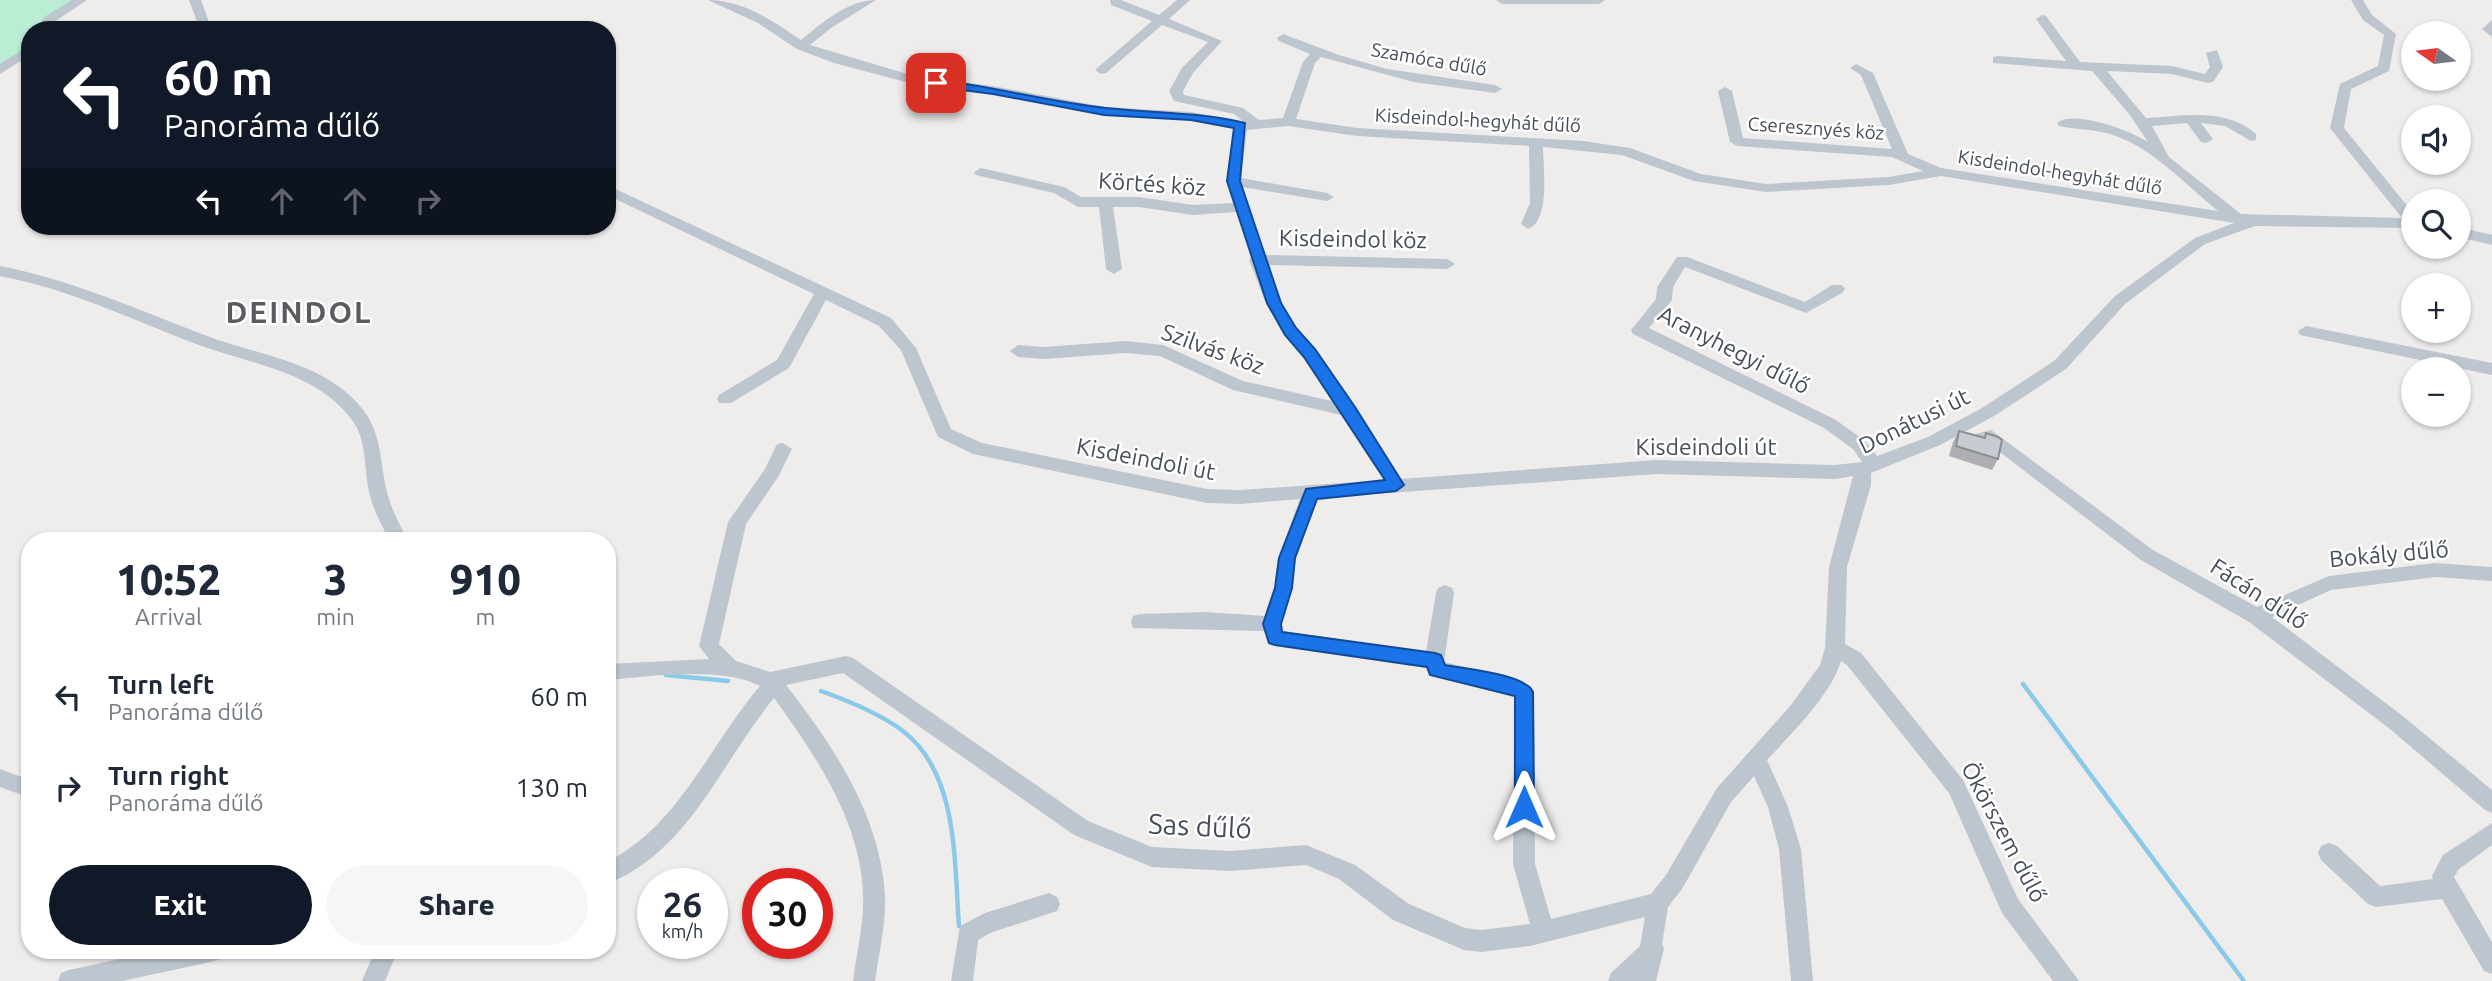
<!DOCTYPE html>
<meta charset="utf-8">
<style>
body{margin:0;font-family:Ubuntu,sans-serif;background:#f6f6f7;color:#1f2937;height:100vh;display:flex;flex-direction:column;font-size:26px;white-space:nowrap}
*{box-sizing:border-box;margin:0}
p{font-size:23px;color:#747a83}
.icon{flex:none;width:38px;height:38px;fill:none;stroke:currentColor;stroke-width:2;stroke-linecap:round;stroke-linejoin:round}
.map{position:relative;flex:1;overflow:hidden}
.drawer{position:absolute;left:21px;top:532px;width:595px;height:427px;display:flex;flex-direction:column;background:#fff;border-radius:28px;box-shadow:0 2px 5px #0004}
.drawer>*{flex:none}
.top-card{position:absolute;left:21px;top:21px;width:595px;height:214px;border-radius:28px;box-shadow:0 2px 5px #0004;background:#111827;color:#fff;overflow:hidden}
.needle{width:46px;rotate:284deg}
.tools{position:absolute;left:2401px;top:21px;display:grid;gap:14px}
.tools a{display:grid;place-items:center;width:70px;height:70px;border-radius:50%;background:#fff;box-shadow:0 2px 5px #0004;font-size:35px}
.speed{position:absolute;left:637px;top:868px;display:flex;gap:14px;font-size:35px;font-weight:700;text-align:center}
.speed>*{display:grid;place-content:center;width:91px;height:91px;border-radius:50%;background:#fff;box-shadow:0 2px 5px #0004;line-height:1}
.speed small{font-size:18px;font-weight:400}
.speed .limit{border:10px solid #d22;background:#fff;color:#111}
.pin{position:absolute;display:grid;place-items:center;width:60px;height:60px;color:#fff;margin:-30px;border-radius:14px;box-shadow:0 4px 10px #0006}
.me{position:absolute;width:77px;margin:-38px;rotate:0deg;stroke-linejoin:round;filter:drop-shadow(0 0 5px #0008)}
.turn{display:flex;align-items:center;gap:24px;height:147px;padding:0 28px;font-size:32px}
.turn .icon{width:91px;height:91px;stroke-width:2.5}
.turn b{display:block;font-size:49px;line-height:60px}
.lanes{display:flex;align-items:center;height:66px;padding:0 28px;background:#0003;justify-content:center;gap:35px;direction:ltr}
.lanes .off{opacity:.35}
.eta{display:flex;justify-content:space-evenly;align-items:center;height:119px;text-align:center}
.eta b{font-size:42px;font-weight:800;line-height:49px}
.primary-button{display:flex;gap:14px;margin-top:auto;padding:14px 28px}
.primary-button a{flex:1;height:80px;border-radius:42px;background:#111827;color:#fff;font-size:28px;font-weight:800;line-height:80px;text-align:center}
.primary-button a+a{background:#f6f6f7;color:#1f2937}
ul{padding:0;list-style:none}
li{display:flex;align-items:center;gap:21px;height:91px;padding:0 28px}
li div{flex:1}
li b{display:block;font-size:26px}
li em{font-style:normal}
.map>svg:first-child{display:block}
</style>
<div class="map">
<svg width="2492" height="981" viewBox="0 0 2492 981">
<rect width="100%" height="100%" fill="#efedec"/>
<path fill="#bbecd4" d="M0,0H83L43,30H30V47L0,67Z"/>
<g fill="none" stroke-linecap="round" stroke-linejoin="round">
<g stroke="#8ac9e8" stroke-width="4.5">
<path d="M666,675L728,681"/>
<path d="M2023,684L2244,981"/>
<path d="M821,691C849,701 879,713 903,731C959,774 954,863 959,926"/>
</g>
<g fill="#bdc5ce" fill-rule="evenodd">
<path d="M72,0H87L54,22L48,30H35L46,16Z"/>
<path d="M189,0H201L212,30H200Z"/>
<path d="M708,0C743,0 773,21 801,40C822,23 848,0 876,0L831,28L810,45L914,76L993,86L1104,107L1191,112L1244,122L1234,114L1174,101L1169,91L1182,68L1208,42L1162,25L1106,73L1101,74L1095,70L1152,21L1111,5L1110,0H1121L1159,15L1177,0H1190L1169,19L1222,41L1193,73L1183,91L1184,95L1243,108L1259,120L1283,118L1303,62L1310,54L1279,41L1277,38L1283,34L1339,55L1387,69L1495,85L1502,89L1495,93L1414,82L1321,57L1315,63L1296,119L1357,128L1583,141L1630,148L1701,174L1766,184L1889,177L1923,171L1892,157L1737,146L1730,142L1718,91L1725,87L1732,91L1743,138L1892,149L1861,75L1850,68L1856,64L1873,73L1908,154L1941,168L2218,211C2186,185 2153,148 2113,135C2096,129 2077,130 2059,126L2057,123C2074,109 2131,131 2148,142L2129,114L2092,71L1993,63V57L1998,56L2066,61L2036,19L2042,15L2046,16L2080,62L2172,66L2205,74L2210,67L2206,53L2217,50L2223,67L2213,82L2208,83L2172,74L2107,71L2146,118C2184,116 2225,107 2256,134V140L2251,141L2225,126L2201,123L2213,139L2206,143L2201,142L2187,123L2152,126L2169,157L2241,214L2402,218L2330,128L2340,84L2378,66L2384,35L2363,20L2351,0H2363L2372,15L2396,34L2389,71L2351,89L2344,128L2413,213V228L2255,226L2205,244L2125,304L2066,369L1994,416L1940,445L1871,473V485L1847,567L1845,644L1861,653L1963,780L2018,899L2079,981H2053L2002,913L1949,793L1847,665L1841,661C1831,695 1791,734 1767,760L1788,807L1801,849L1813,981H1791L1779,849L1768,807L1754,776L1731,802L1682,889L1668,907L1662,944L1664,949L1656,981H1608L1611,973L1640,946L1645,917L1530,946L1481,952L1464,950L1393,920L1339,879L1306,865L1230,871L1152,867L1074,835L843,673L786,685C833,745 881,817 885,896C886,924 879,953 875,981H853C856,956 862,932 863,907C866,829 818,759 774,698C721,762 689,852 607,884V862C679,826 710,744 760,686C723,666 650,676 607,680V664L709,659L699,646L728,522L765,469L777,444L783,443L792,449L778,477L746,524L719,644L736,661L770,672L846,656L853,658L1088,821L1152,847L1230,851L1306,845L1355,865L1409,904L1465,928L1481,930L1530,924L1513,864L1514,697L1437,677L1430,675L1426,668L1275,646L1268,644L1264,631L1133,628L1131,622L1133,616L1140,614L1205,612L1265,616L1274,588L1278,558L1300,499L1241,504L1207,503L973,454L938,437L901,350L879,326L826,300L789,368L731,403H719L717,399L719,395L777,360L814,294L607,195V185L891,318L916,348L951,429L982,443L1207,489L1241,490L1384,480L1341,415L1233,390L1160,356L1126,353L1044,359L1018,357L1010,351L1018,345L1044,347L1126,341L1163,345L1243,381L1332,401L1303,357L1282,332L1266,303L1249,260L1251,257L1236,212L1193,215L1139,207H1113L1122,269L1114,274L1106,269L1099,207H1078L1054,193L976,175L974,172L981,168L1064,187L1081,197H1139L1193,205L1233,203L1226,181L1234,129L1191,120L1104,115L993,94L913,84L834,63L797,49L758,23ZM1288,126L1357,136L1529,146L1530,203L1521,224L1528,229C1551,221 1543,166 1543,147L1622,155L1694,181L1766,192L1889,185L1941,176L2234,223L2195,238L2115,296L2054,361L1982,408L1928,437L1877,456L1865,441L1836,420L1649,328L1672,300L1673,287L1685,267L1806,313L1842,293L1845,289L1842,285H1832L1805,302L1687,257H1677L1657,287L1656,299L1631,330L1633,334L1824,428L1853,449L1862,462L1835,465L1657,460L1401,479L1356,407L1352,406L1315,349L1296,329L1282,303L1269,265L1447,269L1455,264L1447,259L1265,255L1242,187L1327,201L1334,197L1327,193L1241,178L1247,130ZM1657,474L1835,479L1853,476L1829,567L1825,648L1820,665L1791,705L1717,788L1666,875L1651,894L1551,919L1535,864L1534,692L1531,686L1514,679L1444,662L1454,593L1452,588L1445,585L1438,588L1436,593L1426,652L1283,631L1281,624L1292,588L1296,558L1318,498Z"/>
<path d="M1496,0H1605L1599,4H1502Z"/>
<path d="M2492,20V37L2482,29Z"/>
<path d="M30,45V55L0,74V64Z"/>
<path d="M2459,227L2492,235V245L2459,237Z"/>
<path d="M0,266C73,280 138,310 207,336C260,356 327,362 364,411C382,435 380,463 387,492C391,509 400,525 408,541H390C381,525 373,509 369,492C364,468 367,440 352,420C316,371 249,364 196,344C131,319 69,289 0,276Z"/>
<path d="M2306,326L2492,363V375L2300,335L2298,331Z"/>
<path d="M1991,430L2153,550L2257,607L2329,576L2435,563L2492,567V581L2435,577L2331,590L2272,617L2404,717L2492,790V813L2485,810L2390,729L2249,622L2141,560L1988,443L1976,442L1974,438L1976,434Z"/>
<path d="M0,769L30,780V798L0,787Z"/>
<path d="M2492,823V845L2459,869L2454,877L2492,942V974L2484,971L2442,899L2376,907L2368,904L2321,860L2318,853L2321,846L2329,843L2337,846L2380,886L2433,879L2432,876L2443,855Z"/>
<path d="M1049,893L1057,897L1060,904L1057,911L990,933L978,940L973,981H951L960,926L985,913Z"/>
<path d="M161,950H226L223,958L215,961L122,981H58L61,973L69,970Z"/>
<path d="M375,950H398L385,981H362Z"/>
</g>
</g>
<path fill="#adafb5" d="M1959,431L1984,438L1986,433L1998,459L1992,470L1949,456L1953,442Z"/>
<path fill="#c9cbd2" stroke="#8d8e93" stroke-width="2" d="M1959,431L1985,438L1986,433L1998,437L2002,440L1998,459L1956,446Z"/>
<path fill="#1a73e8" stroke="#114b97" stroke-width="2" d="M936,80C993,86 1049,102 1106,108C1153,113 1199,112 1245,123L1240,181L1281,303L1296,328L1315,349L1355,407L1404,485L1396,491L1317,499L1295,558L1292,588L1281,624L1282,632L1435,653L1441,655L1445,665C1465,669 1525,674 1533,692L1534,807L1531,813L1524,816L1517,813L1515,807V696L1430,675L1427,667L1275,645L1269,643L1263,624L1275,588L1279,558L1306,489L1385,480L1304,357L1285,335L1267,303L1227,181L1234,128L1191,120L1104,115L993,94L932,86L930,83Z"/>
<g text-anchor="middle" stroke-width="5" stroke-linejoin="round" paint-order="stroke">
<g font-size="19" fill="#454d59" stroke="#fff">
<text transform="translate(1429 59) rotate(10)" y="7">Szamóca dűlő</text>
<text transform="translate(1478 120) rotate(3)" y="7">Kisdeindol-hegyhát dűlő</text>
<text transform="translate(1816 128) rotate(4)" y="7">Cseresznyés köz</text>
<text transform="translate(2060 172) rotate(9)" y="7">Kisdeindol-hegyhát dűlő</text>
</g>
<g font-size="23" fill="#454d59" stroke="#fff">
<text transform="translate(1152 184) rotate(4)" y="8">Körtés köz</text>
<text transform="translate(1353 239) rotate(1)" y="8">Kisdeindol köz</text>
<text transform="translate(1213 349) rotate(20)" y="8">Szilvás köz</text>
<text transform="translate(1734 350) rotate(27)" y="8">Aranyhegyi dűlő</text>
<text transform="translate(1914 421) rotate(-26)" y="8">Donátusi út</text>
<text x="1706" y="455">Kisdeindoli út</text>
<text transform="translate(1146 459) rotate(11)" y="8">Kisdeindoli út</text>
<text transform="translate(2389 554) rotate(-5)" y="8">Bokály dűlő</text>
<text transform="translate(2259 594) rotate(33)" y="8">Fácán dűlő</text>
<text transform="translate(2004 832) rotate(62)" y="8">Ökörszem dűlő</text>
</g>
<g font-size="28" fill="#454d59" stroke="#fff">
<text transform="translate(1200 826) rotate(3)" y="10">Sas dűlő</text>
</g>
<g font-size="30" font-weight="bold" letter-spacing="2" fill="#595c61" stroke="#fff">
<text x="299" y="323">DEINDOL</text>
</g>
</g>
</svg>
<div class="tools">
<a><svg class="needle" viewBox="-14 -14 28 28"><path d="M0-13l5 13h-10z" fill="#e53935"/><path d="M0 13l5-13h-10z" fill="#747a83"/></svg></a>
<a><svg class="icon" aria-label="sound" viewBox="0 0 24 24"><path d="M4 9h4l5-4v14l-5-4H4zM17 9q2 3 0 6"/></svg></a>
<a><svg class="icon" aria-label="search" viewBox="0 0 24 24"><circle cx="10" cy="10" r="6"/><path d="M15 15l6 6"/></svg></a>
<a>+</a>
<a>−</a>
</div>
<div class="speed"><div>26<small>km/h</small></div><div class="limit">30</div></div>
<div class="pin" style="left:936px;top:83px;background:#d93025"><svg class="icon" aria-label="arrive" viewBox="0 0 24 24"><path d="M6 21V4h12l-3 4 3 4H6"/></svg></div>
<svg class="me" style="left:1524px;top:807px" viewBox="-20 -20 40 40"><path d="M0-17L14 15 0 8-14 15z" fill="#1a73e8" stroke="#fff" stroke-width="4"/></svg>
<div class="top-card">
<div class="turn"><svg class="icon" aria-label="left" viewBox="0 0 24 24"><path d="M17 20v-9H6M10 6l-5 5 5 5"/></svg><div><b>60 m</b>Panoráma dűlő</div></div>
<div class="lanes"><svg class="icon" aria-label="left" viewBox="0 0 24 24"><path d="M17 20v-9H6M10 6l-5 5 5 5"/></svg><svg class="icon off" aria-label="ahead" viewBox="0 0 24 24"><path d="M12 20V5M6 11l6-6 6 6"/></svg><svg class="icon off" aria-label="ahead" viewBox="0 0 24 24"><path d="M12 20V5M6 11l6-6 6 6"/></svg><svg class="icon off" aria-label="right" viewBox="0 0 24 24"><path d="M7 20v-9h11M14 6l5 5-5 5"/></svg></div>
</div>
<section class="drawer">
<div class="eta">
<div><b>10:52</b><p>Arrival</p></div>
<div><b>3</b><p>min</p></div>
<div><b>910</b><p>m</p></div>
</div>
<ul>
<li><svg class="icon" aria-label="left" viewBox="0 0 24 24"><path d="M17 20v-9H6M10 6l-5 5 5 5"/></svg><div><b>Turn left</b><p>Panoráma dűlő</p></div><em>60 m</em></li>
<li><svg class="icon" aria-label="right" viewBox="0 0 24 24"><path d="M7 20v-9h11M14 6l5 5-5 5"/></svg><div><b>Turn right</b><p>Panoráma dűlő</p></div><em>130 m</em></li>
</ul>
<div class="primary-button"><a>Exit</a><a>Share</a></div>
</section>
</div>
